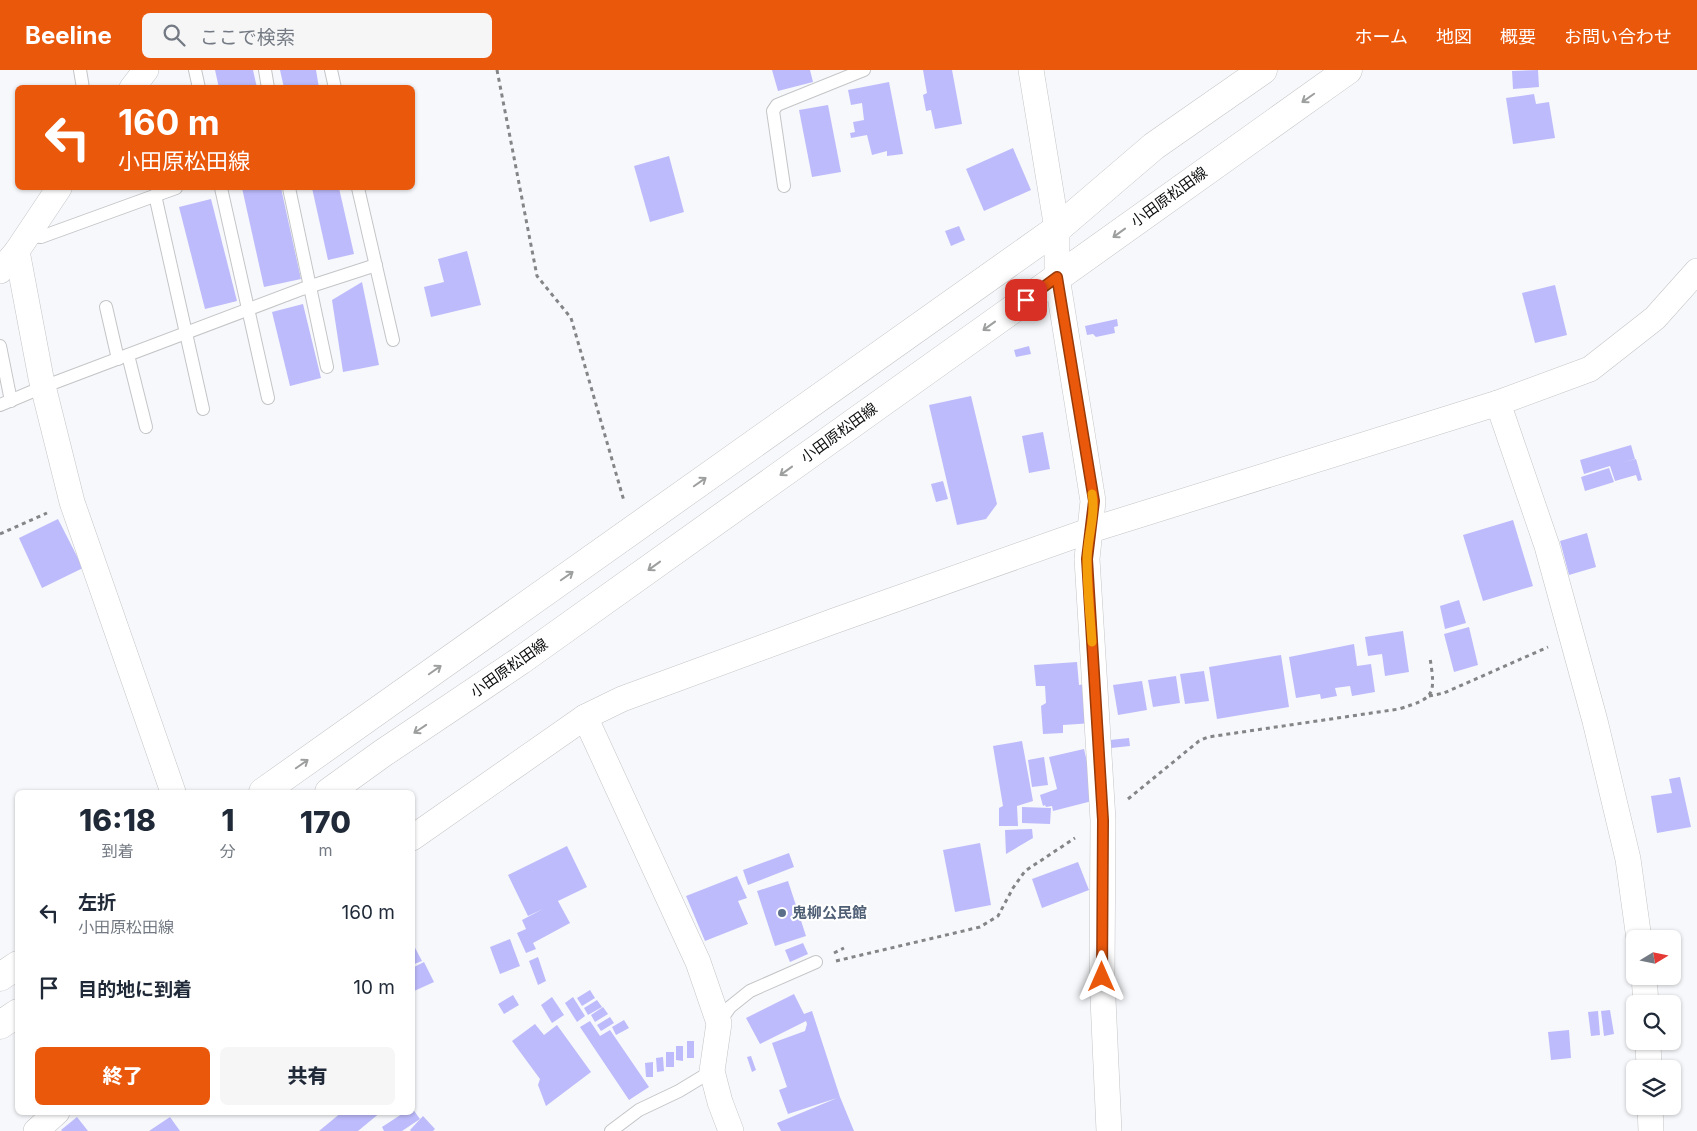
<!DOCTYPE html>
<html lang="ja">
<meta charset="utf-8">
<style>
body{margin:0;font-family:Inter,"Noto Sans JP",sans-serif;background:#f6f6f7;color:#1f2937;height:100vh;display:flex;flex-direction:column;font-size:19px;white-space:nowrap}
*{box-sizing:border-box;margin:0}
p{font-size:16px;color:#747a83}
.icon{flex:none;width:28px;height:28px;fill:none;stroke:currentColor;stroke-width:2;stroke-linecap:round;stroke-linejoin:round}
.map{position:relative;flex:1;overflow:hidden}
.details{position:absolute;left:15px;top:720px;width:400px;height:325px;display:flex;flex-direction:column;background:#fff;border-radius:8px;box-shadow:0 1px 4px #0004}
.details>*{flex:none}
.banner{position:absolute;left:15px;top:15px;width:400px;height:105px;border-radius:8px;box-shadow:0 1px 4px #0004;background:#ea580c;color:#fff;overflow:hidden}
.needle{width:32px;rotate:80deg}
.fabs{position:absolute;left:1626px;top:860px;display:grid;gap:10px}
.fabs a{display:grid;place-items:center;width:55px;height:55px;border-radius:8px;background:#fff;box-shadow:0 1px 4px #0004;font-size:25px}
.pin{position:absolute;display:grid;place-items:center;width:42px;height:42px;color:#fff;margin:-21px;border-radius:10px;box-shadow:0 2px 8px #0006}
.me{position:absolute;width:55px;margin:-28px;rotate:0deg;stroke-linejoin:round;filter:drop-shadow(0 0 4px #0008)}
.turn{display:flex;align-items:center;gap:18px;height:105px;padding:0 20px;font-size:22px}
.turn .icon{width:65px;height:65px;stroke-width:2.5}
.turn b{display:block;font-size:35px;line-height:42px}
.eta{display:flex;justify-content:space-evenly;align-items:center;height:85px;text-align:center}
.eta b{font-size:30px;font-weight:800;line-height:35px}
.primary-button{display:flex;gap:10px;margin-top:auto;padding:10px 20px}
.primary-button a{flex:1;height:58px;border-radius:8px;background:#ea580c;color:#fff;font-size:20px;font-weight:800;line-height:58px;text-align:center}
.primary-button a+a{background:#f6f6f7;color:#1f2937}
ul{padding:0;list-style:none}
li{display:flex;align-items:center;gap:15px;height:75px;padding:0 20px}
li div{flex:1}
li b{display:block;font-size:19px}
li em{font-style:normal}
header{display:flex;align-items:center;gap:30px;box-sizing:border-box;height:70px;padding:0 25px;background:#ea580c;color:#fff}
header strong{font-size:24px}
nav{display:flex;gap:28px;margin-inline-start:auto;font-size:18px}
.search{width:350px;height:45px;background:#f6f6f7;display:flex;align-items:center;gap:12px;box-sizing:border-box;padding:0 18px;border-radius:8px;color:#747a83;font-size:19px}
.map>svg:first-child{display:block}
</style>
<header>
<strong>Beeline</strong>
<div class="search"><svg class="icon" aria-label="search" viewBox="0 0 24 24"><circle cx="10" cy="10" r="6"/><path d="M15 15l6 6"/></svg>ここで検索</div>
<nav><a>ホーム</a><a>地図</a><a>概要</a><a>お問い合わせ</a></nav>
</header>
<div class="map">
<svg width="1697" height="1061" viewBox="0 0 1697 1061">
<rect width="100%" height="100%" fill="#f7f8fb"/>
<g fill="#bdbbfb">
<path d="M215,0H253L257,18H219Z"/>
<path d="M280,0H316L319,18H284Z"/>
<path d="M772,0H810L813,12L778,21Z"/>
<path d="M923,0H952L962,54L935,59L931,40L926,41L923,25L927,23Z"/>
<path d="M1538,0L1539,17L1513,19L1512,1Z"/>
<path d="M889,12L903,84L887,86V81L872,85L867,65L851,68L850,63L855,62L853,52L864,50L862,33L851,35L848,20Z"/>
<path d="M1534,24L1536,34L1549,32L1555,68L1513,74L1506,28Z"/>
<path d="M828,35L841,102L812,107L799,40Z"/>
<path d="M1013,78L1031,120L984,141L966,99Z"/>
<path d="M669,86L684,142L650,152L634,96Z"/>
<path d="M242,118H281L301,209L264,217Z"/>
<path d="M312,118H339L354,184L328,190Z"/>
<path d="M211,129L237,231L205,239L179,137Z"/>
<path d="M959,156L965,170L951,176L945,161Z"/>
<path d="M467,181L481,235L431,247L424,217L444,212L438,189Z"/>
<path d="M362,212L379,295L343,302L332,230Z"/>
<path d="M1555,215L1567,265L1535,273L1522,223Z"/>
<path d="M303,234L321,308L290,316L272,242Z"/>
<path d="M1117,249L1118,256L1114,257L1115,263L1096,267L1093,264L1087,265L1085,256Z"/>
<path d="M1029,276L1031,284L1016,287L1014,280Z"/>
<path d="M971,326L997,434L986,449L957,455L929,335Z"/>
<path d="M1043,362L1050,399L1029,403L1022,366Z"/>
<path d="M1631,375L1635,389L1624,392L1636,389L1642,410L1638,411L1636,405L1615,411L1610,396L1584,404L1580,390Z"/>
<path d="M1609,398L1614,412L1585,421L1581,407Z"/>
<path d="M943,411L948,429L936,432L931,414Z"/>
<path d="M58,449L83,498L42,518L19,468Z"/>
<path d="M1513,450L1533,516L1483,531L1463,465Z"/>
<path d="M1587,463L1596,497L1569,505L1560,471Z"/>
<path d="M1459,530L1466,553L1445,559L1440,536Z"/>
<path d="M1469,557L1478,595L1454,602L1444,564Z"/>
<path d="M1403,561L1409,602L1385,606L1382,584L1368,586L1365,567Z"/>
<path d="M1354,574L1357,596L1371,594L1375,622L1352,626L1350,616L1335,618L1337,626L1321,629L1320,624L1296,628L1289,587Z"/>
<path d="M1281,585L1289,637L1217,649L1209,597Z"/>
<path d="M1077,592L1079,615L1085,614L1093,653L1063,655V663L1043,664L1041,636L1046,633L1045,616H1036L1034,595Z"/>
<path d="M1204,601L1209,631L1185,634L1180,604Z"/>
<path d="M1176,606L1180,633L1153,637L1148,610Z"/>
<path d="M1142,611L1147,640L1118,645L1113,615Z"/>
<path d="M1129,668L1130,676L1111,678L1110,670Z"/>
<path d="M1022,671L1033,731L1017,736L1018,756H999V738L1003,736L993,676Z"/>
<path d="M1084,679L1096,730L1053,741L1052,736L1046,737L1045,735L1043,736L1040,725L1057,719L1049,687Z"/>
<path d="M1044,687L1048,715L1032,717L1028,690Z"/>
<path d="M1680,707L1691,757L1657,763L1651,726L1672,723L1669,709Z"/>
<path d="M1022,737L1051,738L1050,754L1022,753Z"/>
<path d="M1032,759L1033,768L1006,784L1005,760Z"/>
<path d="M980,773L991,835L955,842L943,780Z"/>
<path d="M567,776L587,817L558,831L570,853L533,873L536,879L526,883L517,863L526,859L522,850L543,839L528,846L508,805Z"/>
<path d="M789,783L794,797L748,815L743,800Z"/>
<path d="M1078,792L1089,820L1042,838L1032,809Z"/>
<path d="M737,806L747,828L738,831L748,854L705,871L686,826Z"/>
<path d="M788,811L806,866L775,876L757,821Z"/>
<path d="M510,869L520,896L500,904L490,877Z"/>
<path d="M412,872L422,891L412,895Z"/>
<path d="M803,873L808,884L790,892L785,880Z"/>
<path d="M538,887L546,911L538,915L529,891Z"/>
<path d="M424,892L434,912L412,922V898Z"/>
<path d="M590,920L595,928L582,936L577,928Z"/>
<path d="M794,924L804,944L812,941L840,1027L854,1061H781L777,1053L837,1028L788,1044L779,1020L787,1017L772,973L805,961L807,954L806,951L760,974L746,948Z"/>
<path d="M513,925L519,935L504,944L498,934Z"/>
<path d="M552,927L564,945L552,953L541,935Z"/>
<path d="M573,927L585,946L577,952L565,933Z"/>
<path d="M597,930L602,937L588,945L584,938Z"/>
<path d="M603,937L608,944L595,952L591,945Z"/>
<path d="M1610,940L1614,964L1604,966L1601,941Z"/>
<path d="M1598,941L1600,965L1591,966L1588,942Z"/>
<path d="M610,947L614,953L601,961L597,955Z"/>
<path d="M624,950L629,958L616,965L612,957Z"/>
<path d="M590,951L600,966L610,960L649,1017L629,1030L580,957Z"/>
<path d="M535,954L544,965L557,955L591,1002L546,1036L538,1015L540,1009L512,971Z"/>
<path d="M1569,960L1571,988L1551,990L1548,962Z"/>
<rect x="687" y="971" width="7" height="17"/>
<path d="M676,976H683V991L676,990Z"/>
<rect x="666" y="982" width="8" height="15"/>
<path d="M751,986L756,1000L752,1002L747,987Z"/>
<path d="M663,987L664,1001L657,1002L656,988Z"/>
<path d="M653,992V1007H646L645,993Z"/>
<path d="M412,1038L420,1049L402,1061H384L382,1057L405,1042H412Z"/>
<path d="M342,1042H381L358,1061H319Z"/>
<path d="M423,1046L435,1059L433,1061H411L410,1060Z"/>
<path d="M77,1047L88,1061H62L61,1060Z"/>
<path d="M170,1047L180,1061H149Z"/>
</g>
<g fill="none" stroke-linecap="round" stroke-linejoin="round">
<defs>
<g id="lane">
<path d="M80,0L83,18"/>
<path d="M195,0L199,18"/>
<path d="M265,0L268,18"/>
<path d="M331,0L335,18"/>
<path d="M784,116L773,41L777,35L864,0"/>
<path d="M221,118L268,328"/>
<path d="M289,118L327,297"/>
<path d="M358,118L393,270"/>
<path d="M155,125L203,339"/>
<path d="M27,166L41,167L176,118"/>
<path d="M106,237L118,289"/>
<path d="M0,276L11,331"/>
<path d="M128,285L146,357"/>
<path d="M0,335L43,317L302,219L376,195"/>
<path d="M719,953L730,937L750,921L816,892"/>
<path d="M611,1061L639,1040L679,1021L712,1001"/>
</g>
<g id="street">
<path d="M1031,0L1057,159V207L1093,431L1087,489L1103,750L1102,907L1109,1061"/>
<path d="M132,18L146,0"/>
<path d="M17,181L41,308L72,432L173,722"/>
<path d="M0,201L17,181L59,118"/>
<path d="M1498,333L1547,476L1595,651L1628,789L1639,869"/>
<path d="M585,647L698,892L719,953L712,1001L720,1032L731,1061"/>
<path d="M412,768L585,647L622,629L834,551L1091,460L1498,333L1590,299L1655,248L1697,201"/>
<path d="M1644,906L1646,934"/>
<path d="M1648,971L1649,999"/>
<path d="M1650,1036L1651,1061"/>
<path d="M36,1061L57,1042"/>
</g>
<g id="secondary">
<path d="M263,722L1057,159L1154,76L1263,0"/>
<path d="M329,722L383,683L520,591L1348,0"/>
<path d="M0,907L18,895"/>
<path d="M0,955L18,943"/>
</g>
</defs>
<use href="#lane" stroke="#c4c5c7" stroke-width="14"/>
<use href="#street" stroke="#c4c5c7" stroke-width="26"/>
<use href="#secondary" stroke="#c4c5c7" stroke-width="29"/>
<g stroke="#848587" stroke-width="3" stroke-dasharray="4 4" stroke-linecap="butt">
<path d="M497,0L537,206L571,248L624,431"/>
<path d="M0,464L47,443"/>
<path d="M1429,626L1444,623L1548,577"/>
<path d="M1128,729L1199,671L1208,667L1399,639C1434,628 1436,626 1430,588"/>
<path d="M834,883L844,878"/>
<path d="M836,891L980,857L998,846L1013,818L1025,801L1075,768"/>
</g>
<use href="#lane" stroke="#fff" stroke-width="12"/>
<use href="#street" stroke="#fff" stroke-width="25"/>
<use href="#secondary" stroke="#fff" stroke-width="28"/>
</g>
<defs><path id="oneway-shaft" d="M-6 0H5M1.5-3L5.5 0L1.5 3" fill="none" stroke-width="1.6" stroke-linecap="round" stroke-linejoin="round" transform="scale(1.25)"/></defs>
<g stroke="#9d9e9e">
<use href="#oneway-shaft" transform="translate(1308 28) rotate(145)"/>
<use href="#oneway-shaft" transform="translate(1119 163) rotate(144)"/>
<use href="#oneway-shaft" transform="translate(989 256) rotate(144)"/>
<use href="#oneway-shaft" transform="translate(786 401) rotate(144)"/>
<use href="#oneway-shaft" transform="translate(700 412) rotate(-35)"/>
<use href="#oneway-shaft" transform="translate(654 496) rotate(144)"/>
<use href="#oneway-shaft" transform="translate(567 506) rotate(-35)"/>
<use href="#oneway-shaft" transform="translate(435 600) rotate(-35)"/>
<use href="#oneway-shaft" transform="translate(420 659) rotate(146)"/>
<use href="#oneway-shaft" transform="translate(302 694) rotate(-35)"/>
</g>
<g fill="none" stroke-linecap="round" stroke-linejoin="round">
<defs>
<path id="route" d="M1026,230L1057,207L1094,431L1087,489L1103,750L1102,907"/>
</defs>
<use href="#route" stroke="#983908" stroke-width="12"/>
<use href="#route" stroke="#ea580c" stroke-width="9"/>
<path stroke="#f59e0b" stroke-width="9" d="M1092,572C1090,545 1087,517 1087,490C1087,468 1096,446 1092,424"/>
</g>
<circle fill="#5c6f8a" stroke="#fff" stroke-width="2" cx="782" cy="843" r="5"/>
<g text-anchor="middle" stroke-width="4" stroke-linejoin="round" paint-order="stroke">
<g font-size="15" fill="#0b0c0d" stroke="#fff">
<text transform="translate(1169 127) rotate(-36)" y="5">小田原松田線</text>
<text transform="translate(839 363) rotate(-36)" y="5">小田原松田線</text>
<text transform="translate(509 598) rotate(-35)" y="5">小田原松田線</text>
</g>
<g font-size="15" font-weight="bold" fill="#4e5e75" stroke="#fff" text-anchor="start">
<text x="792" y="848">鬼柳公民館</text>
</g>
</g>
</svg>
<div class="fabs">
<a><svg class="needle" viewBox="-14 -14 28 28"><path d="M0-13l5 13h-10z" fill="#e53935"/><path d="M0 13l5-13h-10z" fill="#747a83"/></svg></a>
<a><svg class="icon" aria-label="search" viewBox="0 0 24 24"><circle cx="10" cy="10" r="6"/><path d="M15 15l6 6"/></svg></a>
<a><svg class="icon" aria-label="layers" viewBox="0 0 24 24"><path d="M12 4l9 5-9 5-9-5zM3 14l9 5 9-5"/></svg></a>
</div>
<div class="pin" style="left:1026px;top:230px;background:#d93025"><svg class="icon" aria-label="arrive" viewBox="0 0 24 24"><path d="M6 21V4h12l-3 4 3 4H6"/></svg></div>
<svg class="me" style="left:1102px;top:907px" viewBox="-20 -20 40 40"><path d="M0-17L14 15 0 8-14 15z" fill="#ea580c" stroke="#fff" stroke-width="4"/></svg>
<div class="banner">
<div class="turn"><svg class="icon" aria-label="left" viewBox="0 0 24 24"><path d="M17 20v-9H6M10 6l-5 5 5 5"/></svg><div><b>160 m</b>小田原松田線</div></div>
</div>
<section class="details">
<div class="eta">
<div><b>16:18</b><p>到着</p></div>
<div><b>1</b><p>分</p></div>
<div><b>170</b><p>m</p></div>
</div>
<ul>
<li><svg class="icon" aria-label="left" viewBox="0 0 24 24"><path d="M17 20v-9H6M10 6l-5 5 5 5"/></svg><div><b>左折</b><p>小田原松田線</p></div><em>160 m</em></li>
<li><svg class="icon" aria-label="arrive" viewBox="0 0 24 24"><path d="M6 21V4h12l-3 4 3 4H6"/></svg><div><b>目的地に到着</b></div><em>10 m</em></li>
</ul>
<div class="primary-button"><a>終了</a><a>共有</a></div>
</section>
</div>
